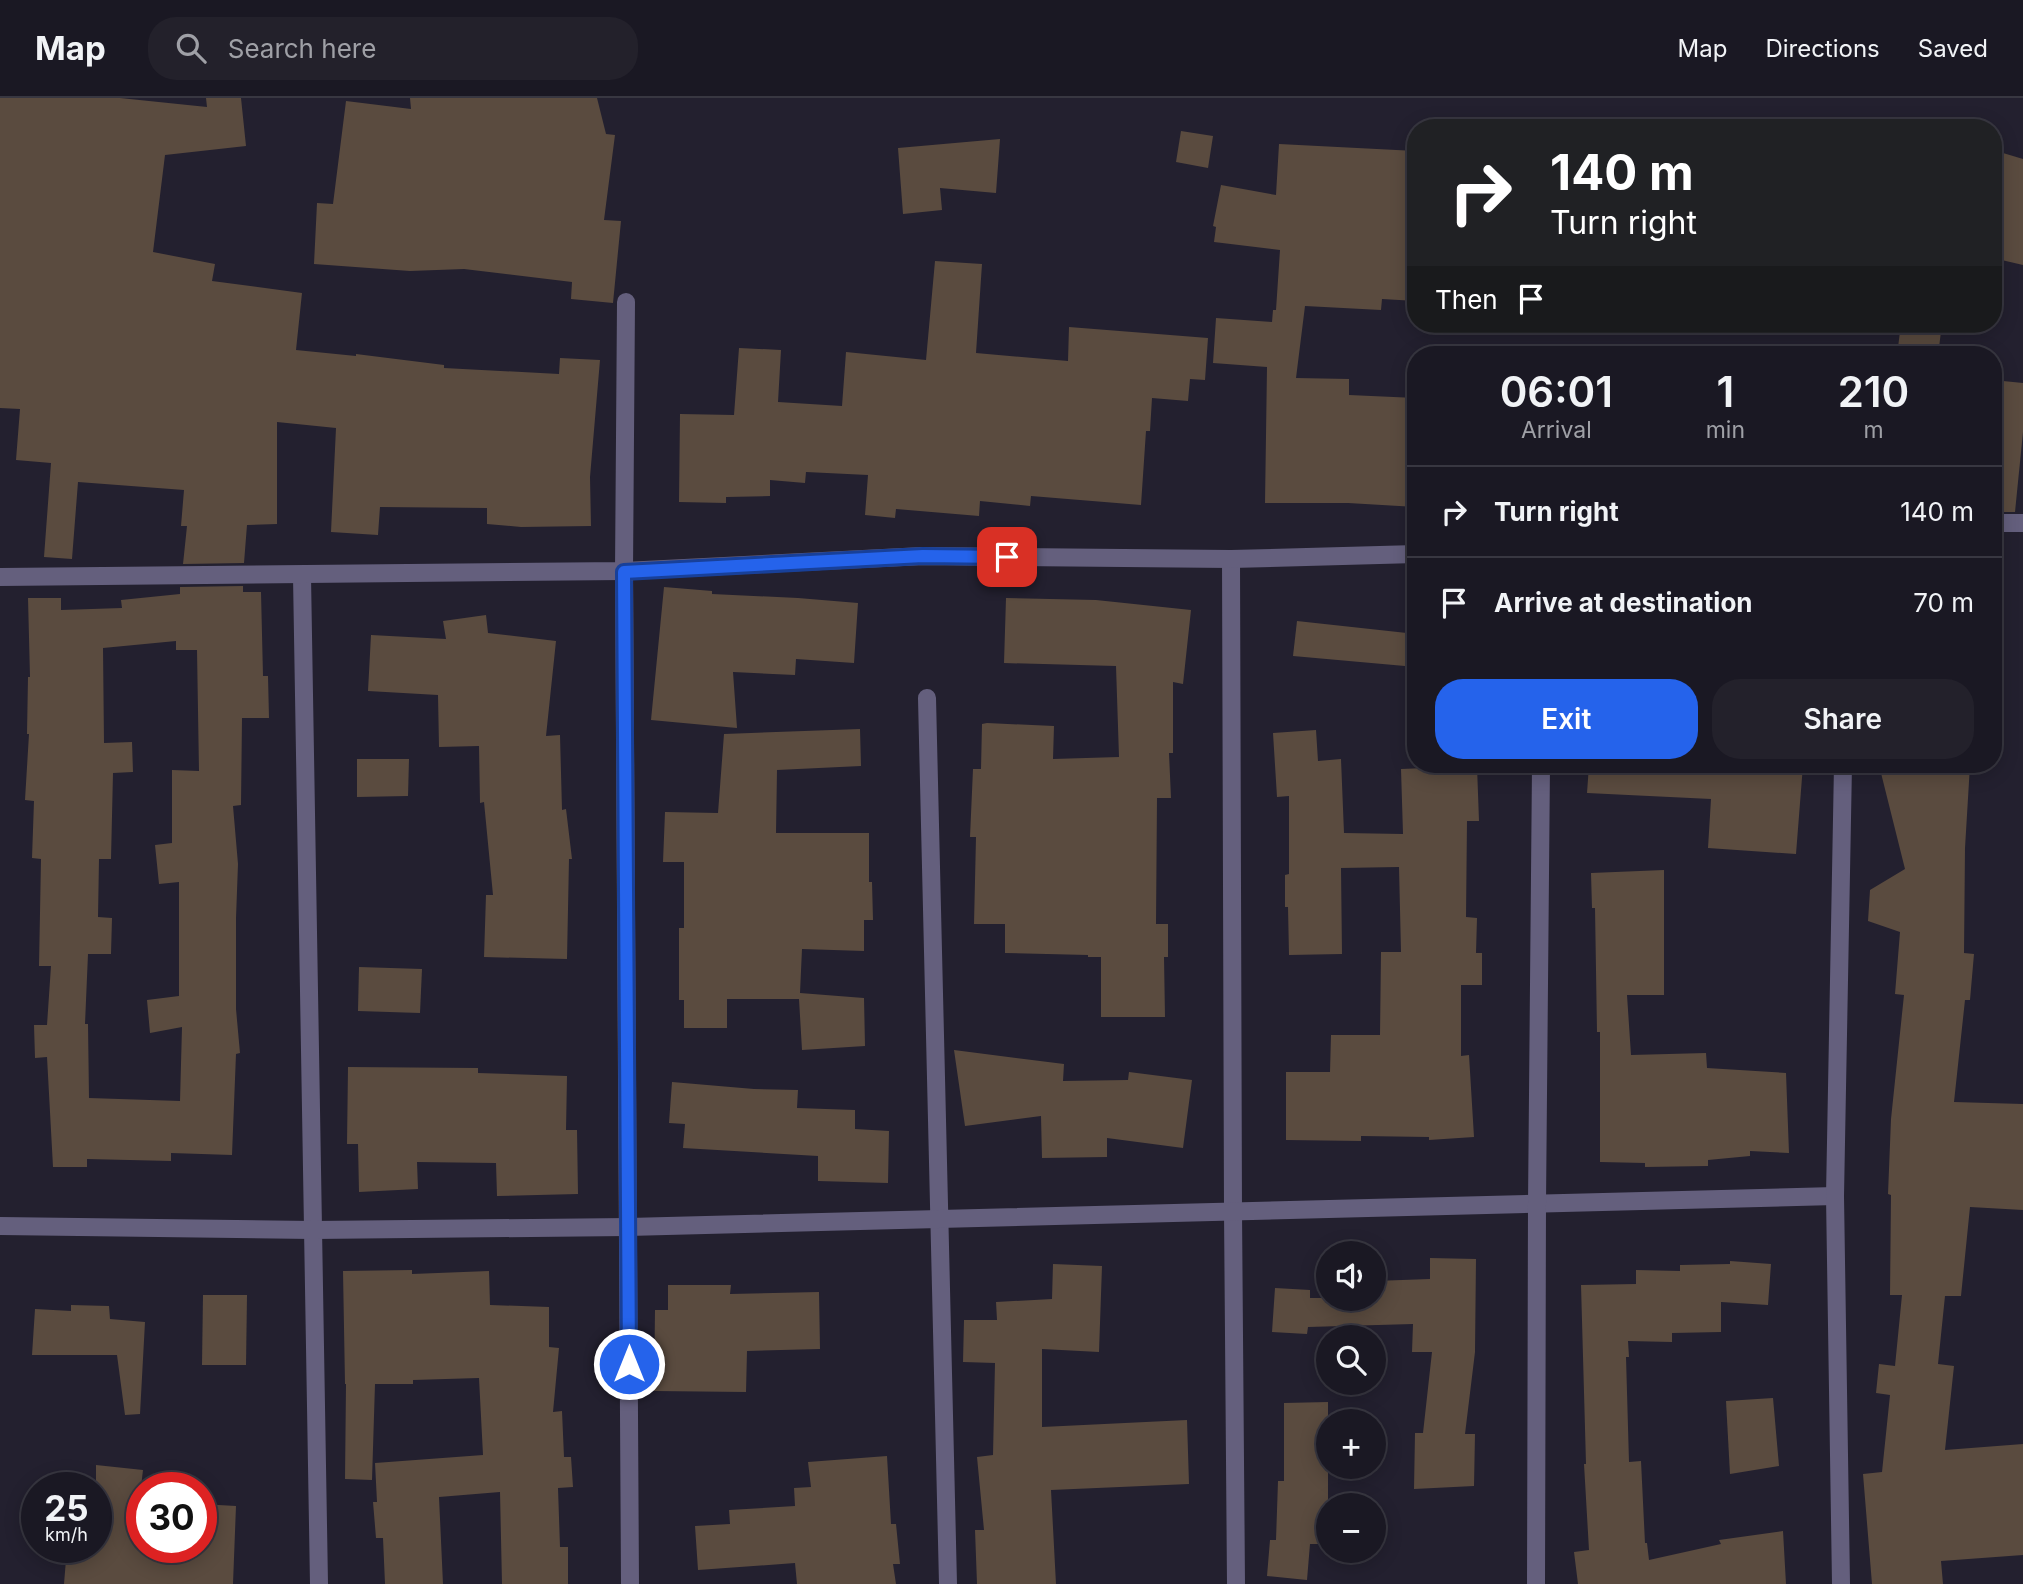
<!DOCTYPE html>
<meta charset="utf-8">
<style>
body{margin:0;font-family:Inter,sans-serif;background:#23212b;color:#f1f3f6;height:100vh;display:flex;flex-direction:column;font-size:26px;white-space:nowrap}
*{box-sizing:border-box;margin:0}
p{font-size:23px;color:#9fa0a6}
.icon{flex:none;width:38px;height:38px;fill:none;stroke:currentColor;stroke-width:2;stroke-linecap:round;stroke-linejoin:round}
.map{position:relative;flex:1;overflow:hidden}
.side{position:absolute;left:1407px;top:248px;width:595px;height:427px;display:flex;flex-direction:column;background:#1a1823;border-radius:28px;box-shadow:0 4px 18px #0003,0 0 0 2px #383741}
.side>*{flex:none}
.top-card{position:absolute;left:1407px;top:21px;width:595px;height:214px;border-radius:28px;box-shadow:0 4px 18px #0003,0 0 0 2px #383741;background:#202124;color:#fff;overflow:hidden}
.fabs{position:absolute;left:1316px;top:1143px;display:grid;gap:14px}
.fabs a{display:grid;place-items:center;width:70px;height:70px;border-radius:50%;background:#1a1823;box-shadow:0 4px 18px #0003,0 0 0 2px #383741;font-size:35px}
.speed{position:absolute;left:21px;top:1374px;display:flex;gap:14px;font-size:35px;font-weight:700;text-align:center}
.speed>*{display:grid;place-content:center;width:91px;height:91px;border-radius:50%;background:#1a1823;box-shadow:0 4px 18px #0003,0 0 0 2px #383741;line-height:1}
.speed small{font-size:18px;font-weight:400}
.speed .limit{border:10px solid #d22;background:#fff;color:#111}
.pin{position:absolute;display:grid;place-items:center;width:60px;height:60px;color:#fff;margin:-30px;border-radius:14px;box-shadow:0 4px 10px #0006}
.me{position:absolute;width:77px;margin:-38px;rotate:0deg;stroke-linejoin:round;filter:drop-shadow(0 0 5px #0008)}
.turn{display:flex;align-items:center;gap:24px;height:147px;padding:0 28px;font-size:32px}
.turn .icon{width:91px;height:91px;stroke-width:2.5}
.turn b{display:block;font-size:49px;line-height:60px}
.then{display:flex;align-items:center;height:66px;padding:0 28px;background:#0003;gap:14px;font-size:26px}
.eta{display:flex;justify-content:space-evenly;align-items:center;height:119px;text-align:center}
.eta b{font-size:42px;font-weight:600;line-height:49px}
.action{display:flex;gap:14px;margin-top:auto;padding:14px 28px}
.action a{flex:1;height:80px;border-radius:28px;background:#2563eb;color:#fff;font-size:28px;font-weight:600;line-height:80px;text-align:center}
.action a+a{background:#23212b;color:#f1f3f6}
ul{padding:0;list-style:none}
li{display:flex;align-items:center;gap:21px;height:91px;padding:0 28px;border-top:2px solid #383741}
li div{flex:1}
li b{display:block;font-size:26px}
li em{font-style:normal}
header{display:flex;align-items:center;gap:42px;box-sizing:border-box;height:98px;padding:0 35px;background:#1a1823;border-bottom:2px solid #383741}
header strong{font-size:33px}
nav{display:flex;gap:38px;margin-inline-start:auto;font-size:24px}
.search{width:490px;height:63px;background:#23212b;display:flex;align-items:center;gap:18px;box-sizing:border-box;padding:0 24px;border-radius:28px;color:#9fa0a6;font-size:26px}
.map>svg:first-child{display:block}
</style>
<header>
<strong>Map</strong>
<div class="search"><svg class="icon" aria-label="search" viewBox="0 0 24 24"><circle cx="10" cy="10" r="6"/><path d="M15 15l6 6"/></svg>Search here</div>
<nav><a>Map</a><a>Directions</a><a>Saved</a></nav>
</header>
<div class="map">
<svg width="2023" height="1486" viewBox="0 0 2023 1486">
<rect width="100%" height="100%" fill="#23202f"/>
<g fill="#5a4b3f" fill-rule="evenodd">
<path d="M0,0H120L207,9L206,0H241L246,48L165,57L153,154L215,166L212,183L302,195L296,252L356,258V256L444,267V270L559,276L560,260L600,262L590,379L591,428L521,429L487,426V410L380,409L378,437L331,434L336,330L277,324V426L247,427L244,465L183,466L187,428H181L184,392L78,384L72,461L44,459L51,365L16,362L20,311L0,310Z"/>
<path d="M410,0H597L606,36L615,37L604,122L621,123L613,205L571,201L572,184L464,171L410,173L314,166L317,105L333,106L346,3L411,11Z"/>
<path d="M1181,33L1213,38L1208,70L1176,64Z"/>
<path d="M1000,41L996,95L940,90L942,112L903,116L898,50Z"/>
<path d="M1279,46L1416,53V203L1382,201L1381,212L1305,208L1296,280L1349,281V297L1416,300V409L1348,405H1265L1267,269L1213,265L1216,220L1272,224L1273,212H1276L1280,152L1214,144L1216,129L1213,128L1221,87L1276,97Z"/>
<path d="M1993,52L2023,61V167L1993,160Z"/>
<path d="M935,163L982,166L976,255L1068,263L1069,229L1208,240L1205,282L1190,281L1188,303L1152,300L1150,333H1146L1141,407L1031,398L1030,408L980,403L979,418L896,411L895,420L865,417L868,377L806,374L805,385L770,382V398L726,399V405L679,404L680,316L734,317L739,250L781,252L778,304L842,308L846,254L926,262Z"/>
<path d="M1901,226H1942L1938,257H1897Z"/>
<path d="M1993,282L2023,285V334L2015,414H1993Z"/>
<path d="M243,488V494H261L263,578H268L269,620H242L241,707L233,708L238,766L236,820V911L240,955L236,956L232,1057L171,1055V1063L87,1061V1069H53L47,959L35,960L34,927H47L51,868H39L41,761L32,760L34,703L25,702L29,636H27L28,579H30L28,500H61V512L122,510L121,502L180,496V489ZM176,543V552H197L199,673L172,672V745L155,747L159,786L179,784V898L147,902L150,935L182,929L180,1003L89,1000L88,926H85L88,856H111L112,820L98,819L99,761H111L113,675L133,674L132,644L104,645L103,550Z"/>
<path d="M664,489L712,493V496L798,500L858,505L854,565L796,561L795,577L733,574L737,630L651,622Z"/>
<path d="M1006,500L1096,502L1191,512L1183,586L1173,584V655H1169L1171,700H1157L1156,826H1168V859H1164L1165,919H1101V859H1088V857L1005,855V826H974L976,739H970L973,671H981L982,626L987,625L1054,628L1053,661L1119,659L1116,568L1004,565Z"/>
<path d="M486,517L488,535L556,543L546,638L560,637L562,712L566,711L572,761H569L567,861L484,859L486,797H493L484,704L480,705L479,648L439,649L438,597L368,593L371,537L446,541L443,523Z"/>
<path d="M1297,523L1416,536V569L1293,558Z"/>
<path d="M860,631L861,668L777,672L776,735H869V784H872L873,822H864V853L802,851L800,895L864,900L865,948L802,952L799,901H727V930H684V902H679V830H684V764H663L665,714L718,715L724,636Z"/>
<path d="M1316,632L1318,663L1341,661L1344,735L1403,736L1401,671L1477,668L1479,723H1467L1466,819L1477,820L1476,855H1482V887H1461V958L1469,957L1474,1039L1429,1042V1039L1361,1038V1043L1286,1042V974H1330L1331,937H1380L1381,854H1401L1399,769L1341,770L1342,856L1289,857L1288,809H1285V777L1289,776V698L1277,699L1273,635Z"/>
<path d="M357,661H409L408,698L357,699Z"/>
<path d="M1589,667H1803L1796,756L1708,750L1711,701L1587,695Z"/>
<path d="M1879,667H1970L1965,750L1964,855L1974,856L1970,902H1965L1954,1004L2023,1006V1112L1970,1109L1961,1198H1945L1938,1266L1954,1268L1945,1352L2023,1346V1457L1941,1463L1943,1486H1872L1863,1376L1882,1374L1890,1297L1876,1295L1879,1266L1895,1268L1902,1197H1890L1891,1097L1888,1096L1891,1021L1904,897L1895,896L1900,834L1868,823L1870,792L1905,771Z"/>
<path d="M1664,772V897H1627L1631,957L1706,955L1707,970L1786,975L1789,1055L1750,1053V1058L1708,1062V1068L1645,1069V1065L1600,1064V934H1597L1595,810H1592L1591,775Z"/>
<path d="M359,869L422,871L420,915L358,913Z"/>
<path d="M954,952L1064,966L1063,983L1128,982L1129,974L1192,982L1183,1050L1107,1040V1059L1042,1060L1041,1018L965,1028Z"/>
<path d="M348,969L478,970V975L567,978L566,1032H577L578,1096L497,1098L496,1065L417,1064L418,1091L359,1094L358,1046H347Z"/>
<path d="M672,984L754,991L798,992L797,1010L855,1012V1031L889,1033L888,1085L818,1083V1058L683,1050L685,1026L669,1025Z"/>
<path d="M1430,1160L1476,1161L1475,1254L1465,1336H1475L1474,1388L1414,1391L1415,1335H1423L1432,1254H1412L1413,1226L1308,1229L1307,1236L1272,1234L1275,1190L1310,1192V1200H1374V1183L1430,1181Z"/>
<path d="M1730,1163L1771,1166L1768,1207L1721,1204V1234L1672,1235V1244L1628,1243L1629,1259H1626L1629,1364L1641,1363L1645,1445H1647L1649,1462L1721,1446L1719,1442L1783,1433L1786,1486H1578L1574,1454L1589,1452L1584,1366H1586L1581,1187L1636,1186V1172L1680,1173V1167L1730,1166Z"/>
<path d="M1053,1166L1102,1168L1099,1254L1042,1251V1329L1187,1322L1189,1386L1051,1392L1056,1486H977L975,1432H984L977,1359L993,1357L995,1265L963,1264L964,1222H997L996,1204L1052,1201Z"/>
<path d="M412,1172V1176L489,1173L490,1207L549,1209V1249L559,1250L553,1314L562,1313L564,1359H571L573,1389L558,1390L560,1449H568V1486H502L500,1394L439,1399L443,1486H385L383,1440H376L373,1404H377L375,1365L483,1357L479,1280L413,1282V1286H375L372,1382L345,1381L346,1286H345L343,1173Z"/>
<path d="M668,1187H731L730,1196L819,1194L820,1251L747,1253L746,1294L654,1293L655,1212H668Z"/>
<path d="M203,1197H247L246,1267H202Z"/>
<path d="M71,1207L109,1208L110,1221L145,1224L140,1316L125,1317L117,1257H32L35,1211L71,1213Z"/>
<path d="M1773,1300L1779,1368L1730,1376L1726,1303Z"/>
<path d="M1328,1304V1446H1310L1307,1482L1267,1478L1270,1442H1276L1278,1383H1284V1305Z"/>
<path d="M887,1358L891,1426H896L900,1466H893L896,1486H797L795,1465L698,1472L695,1428L730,1426L729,1412L795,1408L794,1390L811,1389L808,1364Z"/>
<path d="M96,1367L143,1372L137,1423L142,1424V1449H201V1406L236,1408L233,1486H64L67,1449H96Z"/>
</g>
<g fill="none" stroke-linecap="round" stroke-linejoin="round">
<g stroke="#645f7d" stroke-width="18">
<path d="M626,204L624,473L630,1486"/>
<path d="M1993,425H2023"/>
<path d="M1231,461L1233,1113L1236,1486"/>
<path d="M302,478L319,1486"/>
<path d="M0,479L624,473L923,458L1231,461L1416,456"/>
<path d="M927,600L948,1486"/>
<path d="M0,1128L313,1132L628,1129L1835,1098"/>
<path d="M1536,1486L1537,1106L1541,667"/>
<path d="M1841,1486L1835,1098L1843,667"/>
</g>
</g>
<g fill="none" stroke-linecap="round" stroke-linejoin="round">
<defs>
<path id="route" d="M629,1266L624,474L923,458L1007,459"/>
</defs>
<use href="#route" stroke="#184099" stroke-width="18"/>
<use href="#route" stroke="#2563eb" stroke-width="12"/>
</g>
</svg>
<div class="fabs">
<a><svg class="icon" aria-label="sound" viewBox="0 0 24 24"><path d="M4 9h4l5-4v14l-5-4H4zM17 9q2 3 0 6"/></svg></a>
<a><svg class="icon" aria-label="search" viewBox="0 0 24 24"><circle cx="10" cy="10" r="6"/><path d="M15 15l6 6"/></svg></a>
<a>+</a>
<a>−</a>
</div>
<div class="speed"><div>25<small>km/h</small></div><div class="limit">30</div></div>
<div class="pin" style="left:1007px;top:459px;background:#d93025"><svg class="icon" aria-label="arrive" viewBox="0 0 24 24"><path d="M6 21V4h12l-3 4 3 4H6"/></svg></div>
<svg class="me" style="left:629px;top:1266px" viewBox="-20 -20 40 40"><circle r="17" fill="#2563eb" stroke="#fff" stroke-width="3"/><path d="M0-11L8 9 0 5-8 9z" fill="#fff"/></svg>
<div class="top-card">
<div class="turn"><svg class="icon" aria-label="right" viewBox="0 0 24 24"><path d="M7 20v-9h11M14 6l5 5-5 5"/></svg><div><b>140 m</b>Turn right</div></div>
<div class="then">Then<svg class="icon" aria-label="arrive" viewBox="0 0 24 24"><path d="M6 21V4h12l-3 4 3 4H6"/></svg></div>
</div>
<section class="side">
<div class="eta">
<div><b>06:01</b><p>Arrival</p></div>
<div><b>1</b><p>min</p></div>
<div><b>210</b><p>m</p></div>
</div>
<ul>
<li><svg class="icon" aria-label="right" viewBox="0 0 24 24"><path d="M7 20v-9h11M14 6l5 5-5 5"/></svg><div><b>Turn right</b></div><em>140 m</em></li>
<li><svg class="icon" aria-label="arrive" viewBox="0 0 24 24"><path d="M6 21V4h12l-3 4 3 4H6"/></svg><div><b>Arrive at destination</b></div><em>70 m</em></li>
</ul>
<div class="action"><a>Exit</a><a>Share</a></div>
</section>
</div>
